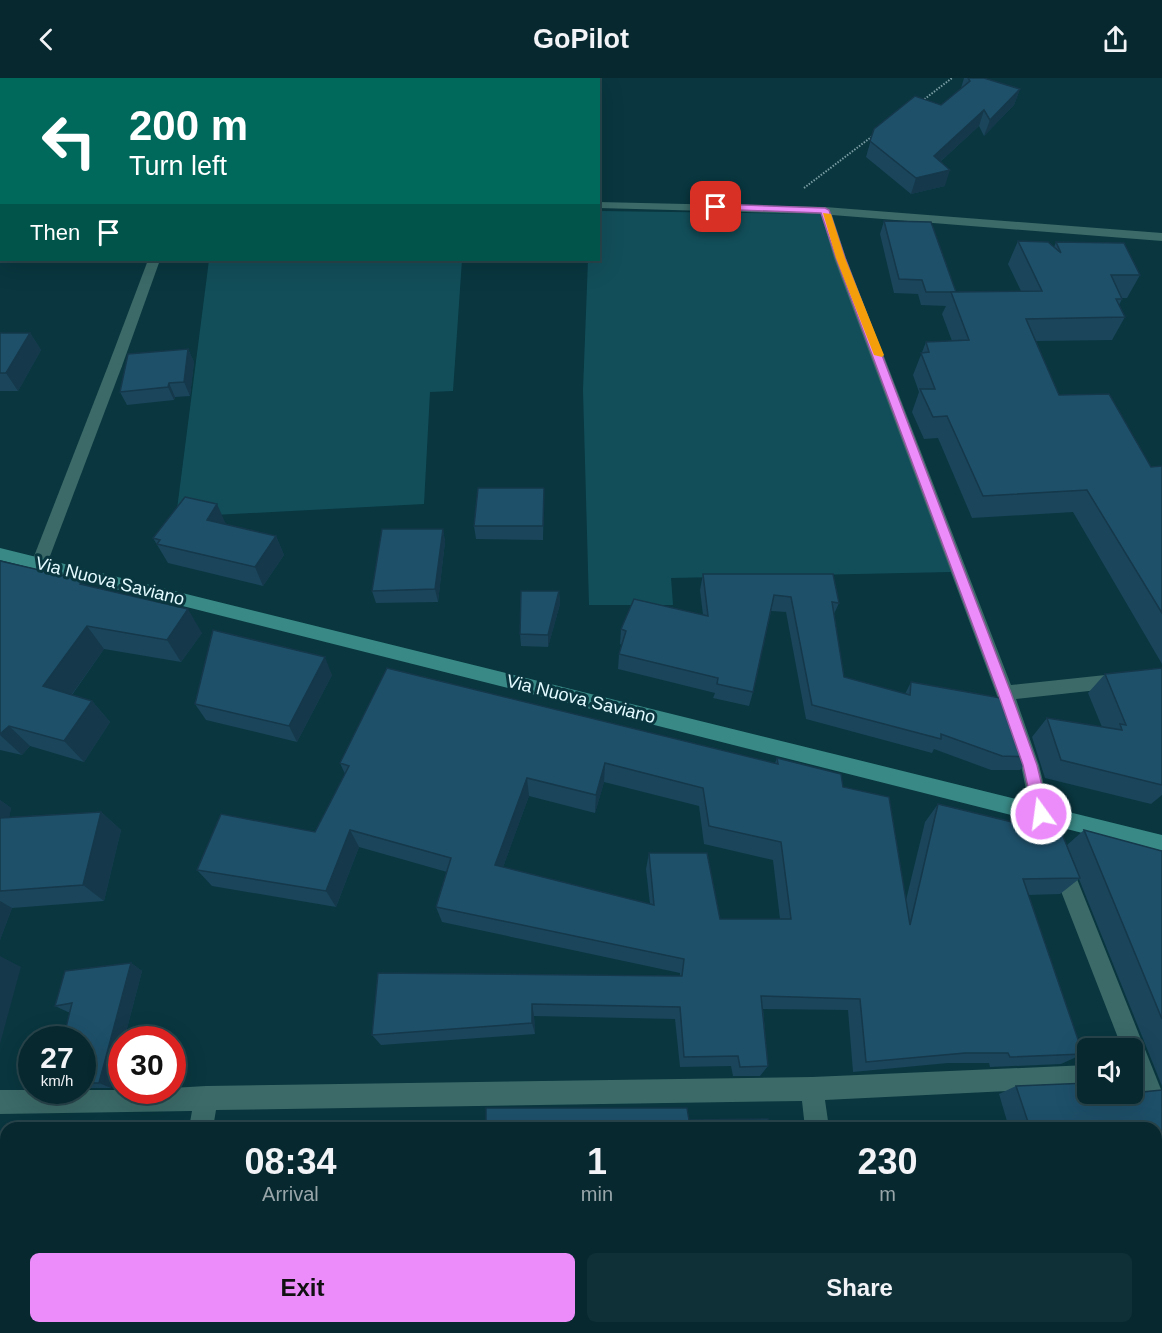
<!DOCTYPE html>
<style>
body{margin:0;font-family:Arial,sans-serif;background:#103037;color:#f1f3f6;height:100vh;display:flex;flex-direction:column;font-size:22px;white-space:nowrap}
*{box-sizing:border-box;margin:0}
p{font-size:20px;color:#98a6aa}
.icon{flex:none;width:33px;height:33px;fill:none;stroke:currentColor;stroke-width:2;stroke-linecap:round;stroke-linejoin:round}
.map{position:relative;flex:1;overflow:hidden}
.drawer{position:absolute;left:0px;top:1044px;width:1162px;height:212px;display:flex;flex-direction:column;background:#07282f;border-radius:18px 18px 0 0;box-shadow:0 6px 24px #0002,0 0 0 2px #28444b}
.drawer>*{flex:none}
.banner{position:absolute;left:0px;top:0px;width:600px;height:183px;box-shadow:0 6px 24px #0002,0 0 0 2px #28444b;background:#00695c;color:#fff;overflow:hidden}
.fabs{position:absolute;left:1077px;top:960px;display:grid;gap:12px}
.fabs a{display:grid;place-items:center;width:66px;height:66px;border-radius:9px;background:#07282f;box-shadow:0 6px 24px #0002,0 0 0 2px #28444b;font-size:30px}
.speed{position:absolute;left:18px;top:948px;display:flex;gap:12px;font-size:30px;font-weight:700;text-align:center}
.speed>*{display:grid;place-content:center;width:78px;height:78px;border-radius:50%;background:#07282f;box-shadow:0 6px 24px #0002,0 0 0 2px #28444b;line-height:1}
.speed small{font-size:15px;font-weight:400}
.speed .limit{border:9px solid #d22;background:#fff;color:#111}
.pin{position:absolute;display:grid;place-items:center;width:51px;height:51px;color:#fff;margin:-26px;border-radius:12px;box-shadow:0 3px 9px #0006}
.me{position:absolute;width:66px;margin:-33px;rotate:346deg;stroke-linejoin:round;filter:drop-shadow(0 0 4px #0008)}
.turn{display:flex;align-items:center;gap:21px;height:126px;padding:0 30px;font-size:27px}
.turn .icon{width:78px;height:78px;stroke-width:2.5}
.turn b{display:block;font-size:42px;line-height:51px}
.then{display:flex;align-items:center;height:57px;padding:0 30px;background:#0003;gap:12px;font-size:22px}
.eta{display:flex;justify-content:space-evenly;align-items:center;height:102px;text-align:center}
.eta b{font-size:36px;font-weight:800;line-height:42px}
.action{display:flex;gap:12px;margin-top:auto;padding:12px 30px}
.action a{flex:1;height:69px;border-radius:9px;background:#ec8cfb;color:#111;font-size:24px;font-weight:800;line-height:69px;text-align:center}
.action a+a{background:#103037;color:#f1f3f6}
header{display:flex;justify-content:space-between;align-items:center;height:78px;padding:0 30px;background:#07282f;font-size:27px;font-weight:800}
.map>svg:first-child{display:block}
</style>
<header><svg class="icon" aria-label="back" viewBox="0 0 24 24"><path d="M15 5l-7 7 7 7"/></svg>GoPilot<svg class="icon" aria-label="share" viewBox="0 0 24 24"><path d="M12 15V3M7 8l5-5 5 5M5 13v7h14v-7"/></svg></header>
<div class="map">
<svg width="1162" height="1255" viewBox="0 0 1162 1255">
<rect width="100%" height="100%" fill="#09363f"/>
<g fill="#124e59">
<path d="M599,133L821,136L951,494L671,500L673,527H589L583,312L588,182H598Z"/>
<path d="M209,182H462L453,313L430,314L424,426L176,439Z"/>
</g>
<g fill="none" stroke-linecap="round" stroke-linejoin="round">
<g stroke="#7a9ca3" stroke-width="2" stroke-dasharray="1.5 1.5" stroke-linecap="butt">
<path d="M922,23L952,0"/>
<path d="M804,110L874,57"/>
</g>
<path fill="#3b6a68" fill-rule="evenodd" d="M148,182H160L122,288L120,291H110L108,288Z"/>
<g fill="#3b6a68" fill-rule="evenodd">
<path d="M598,124L825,129L1162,155V163L832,137L846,180L1011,607L1162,591V605L1016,621L1039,687L1051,736L1162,1014V1055L1153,1050L1150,1043L1132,997V970H1122L1031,736L1021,687L996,615L834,180L821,136L598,130Z"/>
<rect x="0" y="141" width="2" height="6"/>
<path d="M115,284L122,288L47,486L39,492L33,490L31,486L108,288Z"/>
<path d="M1088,987V1009L825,1022L829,1050H805L802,1023L216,1032L213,1050H189L192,1033L0,1036V1012H172V1010L206,1008L812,999Z"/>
<path d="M158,1250H184L183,1255H157Z"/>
<rect x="830" y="1250" width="26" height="5"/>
</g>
<path fill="#398a87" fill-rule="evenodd" d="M0,470L1162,757V775L0,482Z"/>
</g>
<g fill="#1a455b" fill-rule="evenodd">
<path d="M964,0H984L1020,11L1014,27L984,58L979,48L940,84L945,108L911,116L866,79L874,51L941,27L961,10Z"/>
<path d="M884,143L956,214L1021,213L1008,186L1018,163L1054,169L1056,164L1140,197L1127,220H1121L1122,221L1119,227L1125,239L1112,262L1036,263L1059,317L1151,389L1162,388V586L1073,434L972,440L938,360L924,361L912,334L919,314L913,297L926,264L952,263L942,236L946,228L921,227L918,216L894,215L880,156Z"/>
<path d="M0,255H30L41,272L18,313H0Z"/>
<path d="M188,271L194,284L190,318L175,319L174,322L127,327L120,314Z"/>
<path d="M544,410L543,462L476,461L474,448Z"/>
<path d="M226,446L276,458L284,477L263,508L168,485L153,460Z"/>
<path d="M443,451L445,464L438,524L376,525L372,513Z"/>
<path d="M0,483L83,502L87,508L202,555L181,584L104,571L72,617L92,623L110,644L84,684L30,668L22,677L0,672Z"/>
<path d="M703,496L839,525L834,536L844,599L905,616L911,604L1031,679L1020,692H991L934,671L932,675L806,641L786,534L771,533L753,614L749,628L713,620L715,615L618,591L619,576L622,567L620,566L621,551L703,537L700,512Z"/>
<path d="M559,513L560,526L548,569L521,568L520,556Z"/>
<path d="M1162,590V717L1151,726L1045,700L1032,659L1047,640L1102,649L1088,615L1105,596Z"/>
<path d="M332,597L297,664L206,642L195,626Z"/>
<path d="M777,680L843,709L906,822L925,744L938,726L1067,767L1084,752L1162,773V1008L1079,801L1060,816L1028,817L1083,976L1061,986L990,989L989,985H948L853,994L848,932L763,931L768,988L760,998H733L731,988L680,989L675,941L534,938L535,956L381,967L372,957L680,898V895L442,844L436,829L447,794L359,769L336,829L212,808L197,792L315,754L345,696L340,685H775ZM604,704L699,728L704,766L773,782L780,841H720L649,775L646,791L650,826L503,789L529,718L595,735Z"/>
<path d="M0,722L11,730L9,739L101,734L121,752L104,823L12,830L0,862Z"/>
<path d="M131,885L142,893L124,962H122L111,1010H82V962L70,934H68L55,928Z"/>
<path d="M1016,1008L1094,1018L1162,1012V1070H1156V1050H1009L999,1016Z"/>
<path d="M1128,1250H1156L1162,1255H1130Z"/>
</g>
<g fill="#15384a">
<path d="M1020,11L1014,27L984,58L990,42Z"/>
<path d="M984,32L979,48L929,94L934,78Z"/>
<path d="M950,92L945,108L911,116L916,100Z"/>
<path d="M0,96L2,99V130H0Z"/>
<path d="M30,255L41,272L18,313L6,295Z"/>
<path d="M188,271L194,284L190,318L184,304Z"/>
<path d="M169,305L175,319L174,322L168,309Z"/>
<path d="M217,426L226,446L216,461L207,442Z"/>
<path d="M443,451L445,464L438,524L435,511Z"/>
<path d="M276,458L284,477L263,508L255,489Z"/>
<path d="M83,502L100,526L80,506Z"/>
<path d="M559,513L560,526L548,569V557Z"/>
<path d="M188,531L202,555L181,584L167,562Z"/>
<path d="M87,548L104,571L62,630L43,608Z"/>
<path d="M325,579L332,597L297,664L289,648Z"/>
<path d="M92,623L110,644L84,684L64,663Z"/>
<path d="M9,648L30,668L22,677L0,657Z"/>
<path d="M605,685L604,704L595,735L596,717Z"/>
<path d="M527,700L529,718L498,803L495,787Z"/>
<path d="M0,722L11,730L6,759L0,755Z"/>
<path d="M101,734L121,752L104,823L83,807Z"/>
<path d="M350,752L359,769L336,829L326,813Z"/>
<path d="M0,823L12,830L0,862Z"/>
<path d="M0,878L21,889L0,966Z"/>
<path d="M131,885L142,893L124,962H122V971L111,1010L99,1005Z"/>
<path d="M532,926L534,938L535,956L532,945Z"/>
<path d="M104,1250H118L117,1255H104Z"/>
</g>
<g fill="#1e506a" stroke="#15384a" stroke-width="1.5" fill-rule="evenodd">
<path d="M968,0H984L1020,11L990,42L984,32L934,78L950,92L916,100L870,63L874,51L915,18L941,27L970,3Z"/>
<rect x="0" y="40" width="2" height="54"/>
<path d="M884,143L931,144L956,214H926L922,202L899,201Z"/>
<path d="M1018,163L1048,164L1061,175L1056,164L1124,165L1140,197H1111L1122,221H1116L1125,239L1026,241L1059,317L1109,316L1151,389L1162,388V535L1087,412L983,418L947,338L933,339L920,311H935L921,275L929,274L926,264L969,262L951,214L1042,213Z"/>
<path d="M0,255H30L6,295H0Z"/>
<path d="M188,271L184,304L169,305L168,309L120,314L128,276Z"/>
<path d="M478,410H544L543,448H474Z"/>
<path d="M185,419L217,426L207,442L276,458L255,489L157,466L160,462L153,460Z"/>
<path d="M382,451H443L435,511L372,513Z"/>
<path d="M0,483L83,502L80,506L188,531L167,562L87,548L43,608L92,623L64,663L9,648L0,656Z"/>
<path d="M703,496H833L839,525L832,524L844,599L910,617L911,604L1012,622L1031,679L1002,678L941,656V661L812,627L791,519L774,517L753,614L717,606L718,600L619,576L626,553L621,551L634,521L708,538Z"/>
<path d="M521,513H559L548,557L520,556Z"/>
<path d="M213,552L325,579L289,648L195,626Z"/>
<path d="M387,590L778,686L777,680L841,696L843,709L889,719L910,847L938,726L1062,756L1080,800L1023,801L1083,976L1010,979L1008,975H965L866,984L860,921L761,918L768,988L740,989L738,978L684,979L680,929L532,926V945L372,957L378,895L682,898L684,881L436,829L451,780L350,752L326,813L197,792L221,736L315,754L349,688L340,685ZM605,685L703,710L709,748L781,764L791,841H720L707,775H649L654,827L495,787L527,700L596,717Z"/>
<path d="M1162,590V707L1061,682L1047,640L1122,652L1120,646L1126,647L1105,596Z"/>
<path d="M101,734L83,807L0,813V740Z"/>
<path d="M1084,752L1162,773V941Z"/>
<path d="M131,885L99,1005H82V962H63L72,925L55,928L65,893Z"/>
<path d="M1088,1005V1016H1094V1018L1132,1016V1015L1162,1012V1067L1156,1068V1050H1030L1016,1008Z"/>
<path d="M486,1030H687L689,1042L768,1041L770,1050H486Z"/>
<path d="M1156,1164L1162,1179V1255H1156L1154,1250H1156Z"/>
<path d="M6,1248V1250H104V1255H4Z"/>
<path d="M305,1250H405L304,1255Z"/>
</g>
<path fill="#ec8cfb" stroke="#995ba3" stroke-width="1.5" d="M716,126L825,130L829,132L845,180L1011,615L1037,687L1049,736L1047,741H1036L1034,736L1023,687L998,615L836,180L821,135L713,131Z"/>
<path fill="#f59e0b" d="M823,135L831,136L845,180L884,277L882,279L874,277L836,180Z"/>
<g text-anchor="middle" stroke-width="6" stroke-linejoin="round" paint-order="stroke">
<g font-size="18" fill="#e3faff" stroke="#09363f">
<text transform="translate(110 503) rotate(14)" y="6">Via Nuova Saviano</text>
<text transform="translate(581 621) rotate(14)" y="6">Via Nuova Saviano</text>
</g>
</g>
</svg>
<div class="fabs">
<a><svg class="icon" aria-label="sound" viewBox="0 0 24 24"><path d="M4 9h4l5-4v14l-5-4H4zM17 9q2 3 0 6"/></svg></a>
</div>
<div class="speed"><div>27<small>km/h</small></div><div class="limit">30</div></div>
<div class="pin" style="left:716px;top:129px;background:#d93025"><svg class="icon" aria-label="arrive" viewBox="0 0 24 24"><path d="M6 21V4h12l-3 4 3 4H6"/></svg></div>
<svg class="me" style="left:1041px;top:736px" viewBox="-20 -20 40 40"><circle r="17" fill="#ec8cfb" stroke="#fff" stroke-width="3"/><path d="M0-11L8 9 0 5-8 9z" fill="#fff"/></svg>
<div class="banner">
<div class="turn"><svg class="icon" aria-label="left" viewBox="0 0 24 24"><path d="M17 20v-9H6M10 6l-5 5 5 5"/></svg><div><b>200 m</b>Turn left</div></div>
<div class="then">Then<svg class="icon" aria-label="arrive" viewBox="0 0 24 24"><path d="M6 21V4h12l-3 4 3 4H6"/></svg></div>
</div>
<section class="drawer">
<div class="eta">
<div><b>08:34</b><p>Arrival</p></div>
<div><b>1</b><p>min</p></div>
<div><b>230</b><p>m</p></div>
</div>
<div class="action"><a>Exit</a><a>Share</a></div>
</section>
</div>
